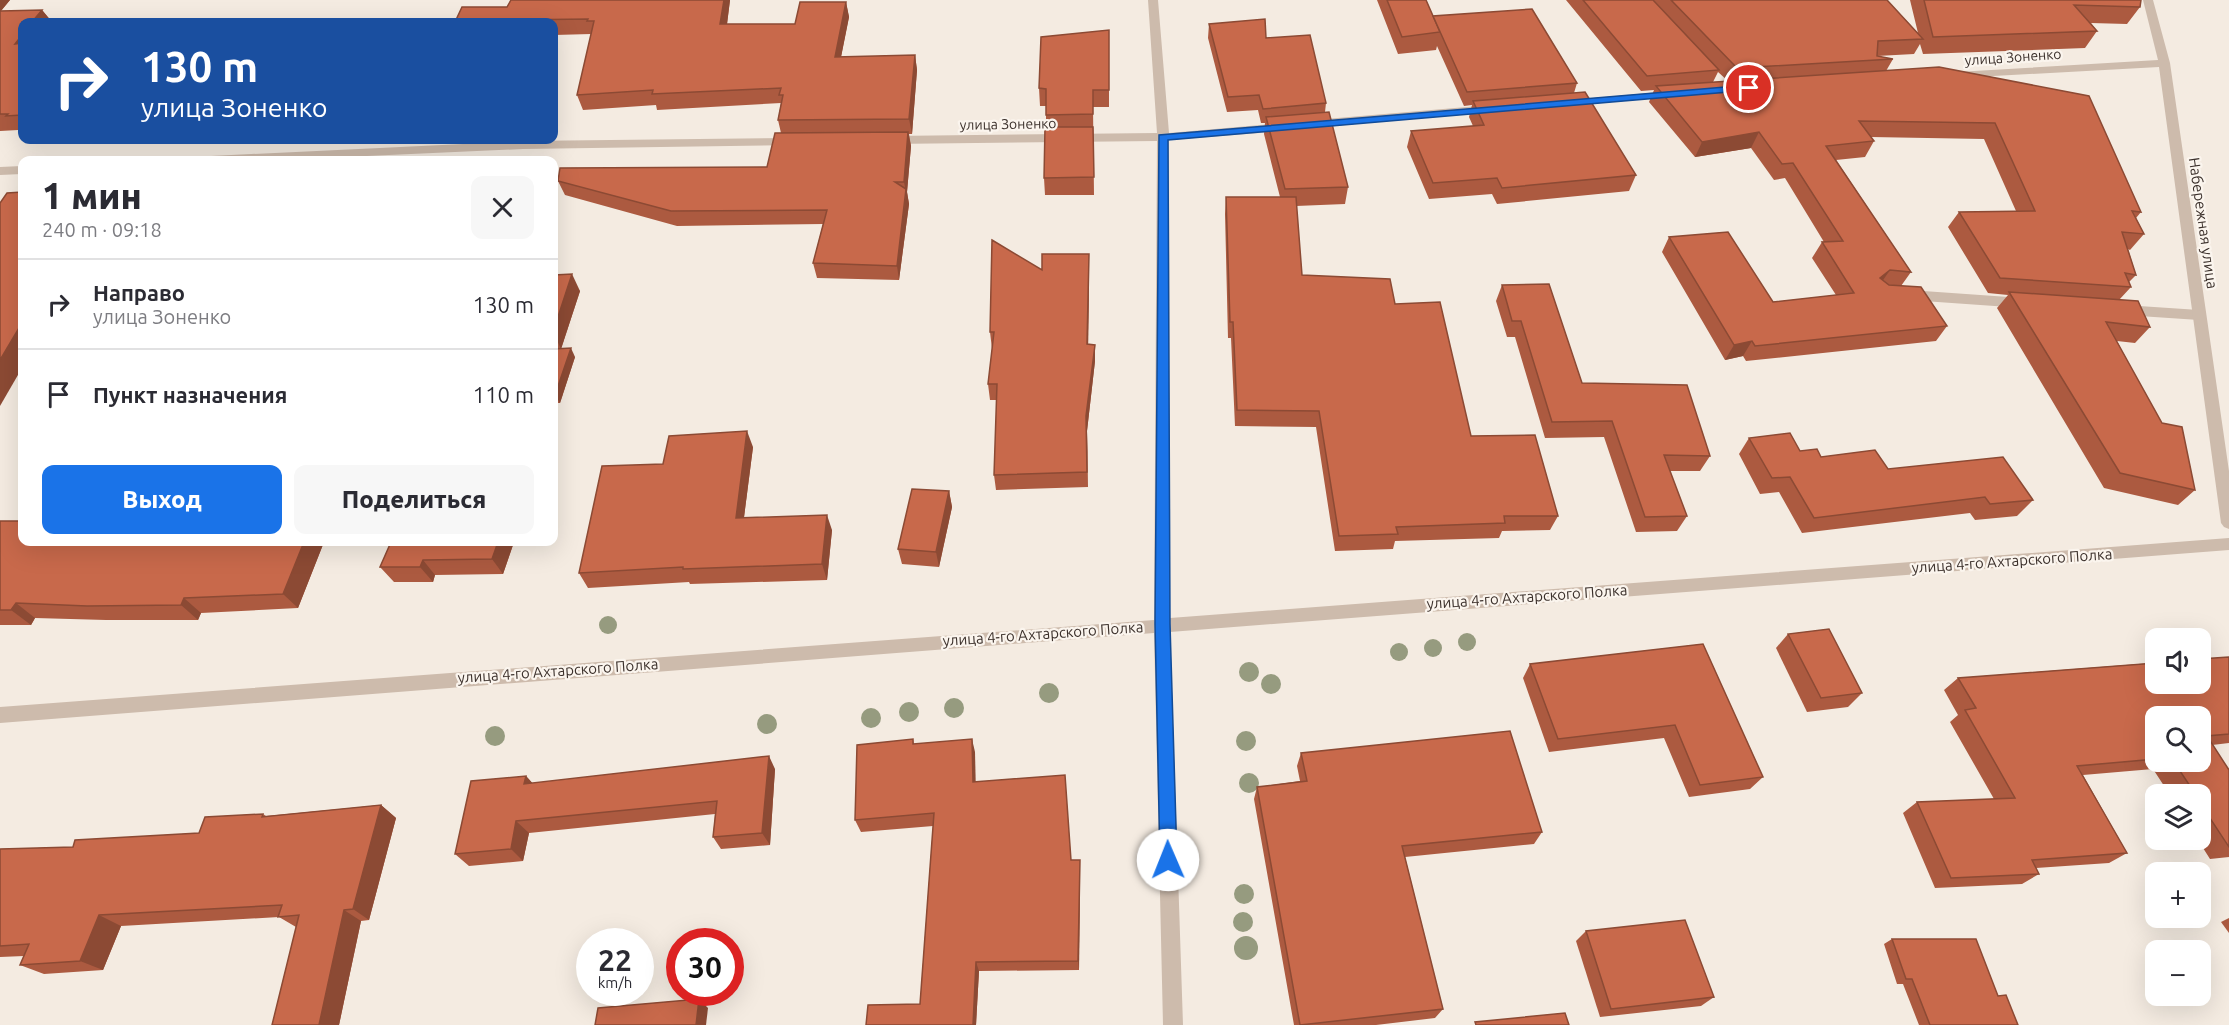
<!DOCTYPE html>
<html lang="ru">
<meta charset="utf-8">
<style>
body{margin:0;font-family:Ubuntu,sans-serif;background:#f7f7f7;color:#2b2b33;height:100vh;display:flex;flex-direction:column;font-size:22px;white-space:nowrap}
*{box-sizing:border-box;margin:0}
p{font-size:20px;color:#7c7c81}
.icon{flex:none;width:33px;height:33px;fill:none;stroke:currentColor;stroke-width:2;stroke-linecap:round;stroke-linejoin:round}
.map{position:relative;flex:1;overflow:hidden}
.drawer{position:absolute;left:18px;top:156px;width:540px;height:390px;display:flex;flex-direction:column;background:#fff;border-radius:12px;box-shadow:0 6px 24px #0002}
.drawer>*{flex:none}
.guide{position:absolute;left:18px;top:18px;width:540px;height:126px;border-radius:12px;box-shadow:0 6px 24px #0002;background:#1a4fa0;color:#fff;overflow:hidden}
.buttons{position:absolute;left:2145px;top:628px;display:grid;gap:12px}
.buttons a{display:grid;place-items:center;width:66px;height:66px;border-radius:12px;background:#fff;box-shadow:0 6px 24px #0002;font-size:30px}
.speed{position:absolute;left:576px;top:928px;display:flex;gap:12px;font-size:30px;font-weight:700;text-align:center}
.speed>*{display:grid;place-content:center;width:78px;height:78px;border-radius:50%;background:#fff;box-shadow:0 6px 24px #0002;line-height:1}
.speed small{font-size:15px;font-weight:400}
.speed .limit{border:9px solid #d22;background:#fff;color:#111}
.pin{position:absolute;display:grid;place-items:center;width:51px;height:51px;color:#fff;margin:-26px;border:3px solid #fff;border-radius:50%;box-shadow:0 2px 6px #0007}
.me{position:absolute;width:66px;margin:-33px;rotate:359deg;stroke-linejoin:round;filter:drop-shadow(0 0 4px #0008)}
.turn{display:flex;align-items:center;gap:21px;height:126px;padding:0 24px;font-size:27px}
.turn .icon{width:78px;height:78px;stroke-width:2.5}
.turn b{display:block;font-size:42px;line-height:51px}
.round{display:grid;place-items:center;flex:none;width:63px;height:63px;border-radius:12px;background:#f7f7f7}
.overview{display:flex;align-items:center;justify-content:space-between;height:102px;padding:0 24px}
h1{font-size:36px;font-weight:800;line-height:45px}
.action{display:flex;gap:12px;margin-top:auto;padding:12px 24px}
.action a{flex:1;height:69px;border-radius:12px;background:#1a73e8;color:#fff;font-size:24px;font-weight:800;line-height:69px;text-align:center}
.action a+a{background:#f7f7f7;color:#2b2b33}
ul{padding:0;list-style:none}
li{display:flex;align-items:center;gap:18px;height:90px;padding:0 24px;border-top:2px solid #e1e1e2}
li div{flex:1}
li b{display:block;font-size:22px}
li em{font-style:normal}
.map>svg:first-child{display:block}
</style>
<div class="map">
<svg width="2229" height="1025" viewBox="0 0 2229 1025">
<rect width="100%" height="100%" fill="#f4ebe1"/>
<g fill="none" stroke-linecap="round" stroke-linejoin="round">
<g fill="#cdbbac" fill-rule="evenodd">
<path d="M1909,290L2023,298L2030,303L2023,308L1909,300L1902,295Z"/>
<path d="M2124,305L2199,310L2206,315L2199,320L2124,315L2117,310Z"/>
</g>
<g fill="#cdbbac" fill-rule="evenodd">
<path d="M1148,0H1158L1169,133L1284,123L1290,127L1284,131L1169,140L1170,618L2229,538V550L1170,632L1183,1025H1163L1154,633L0,723V707L1154,620L1157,141L891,144L885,140L891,136L1157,133Z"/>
<path d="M2143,0H2153L2170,63L2229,471V529L2224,527L2221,523L2159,67L1957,78L1951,75L1957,72L2158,60Z"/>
<path d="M1670,91L1674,92V96L1571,106L1565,103L1571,100Z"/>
<path d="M1490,105L1494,107V111L1314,128L1308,124L1314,120Z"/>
<path d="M792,138L796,139V145L523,149L279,160H205L211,156L523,141Z"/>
<path d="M22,166V174L0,175V167Z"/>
</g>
</g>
<g fill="#969b7f">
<circle cx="608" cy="625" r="9"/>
<circle cx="1467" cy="642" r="9"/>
<circle cx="1433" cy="648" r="9"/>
<circle cx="1399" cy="652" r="9"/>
<circle cx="1249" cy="672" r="10"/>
<circle cx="1271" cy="684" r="10"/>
<circle cx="1049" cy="693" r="10"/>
<circle cx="954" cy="708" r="10"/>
<circle cx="909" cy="712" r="10"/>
<circle cx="871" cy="718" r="10"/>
<circle cx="767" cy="724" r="10"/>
<circle cx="495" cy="736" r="10"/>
<circle cx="1246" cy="741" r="10"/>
<circle cx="1249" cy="783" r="10"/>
<circle cx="1244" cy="894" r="10"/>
<circle cx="1243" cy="922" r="10"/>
<circle cx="1246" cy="948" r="12"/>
</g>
<g fill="#ac5a40" fill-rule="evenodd">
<path d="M0,0H10L1,11L42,10L52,22H22V132L20,133L18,130L0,131Z"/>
<path d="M730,0L727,24H795L846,2L849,17L841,57L915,55L917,70L912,134H909L911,146L907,192L909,204L899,280L817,278L813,263L823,224L677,226L565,195L558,181L767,167L781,133L778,120L781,103L657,110L656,105L583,110L577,95L591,34L554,35V22H455L507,7Z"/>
<path d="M1377,0H1426L1433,16L1577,83L1574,93L1636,175L1629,191L1497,204L1492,194L1429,199L1407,147L1411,131L1473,126L1469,117L1472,105L1464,106L1437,46L1436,50L1398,54Z"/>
<path d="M1566,0H1887L1918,33L1910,0H2141L2140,7L2127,24L2091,23L2097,31L2085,48L1923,54L1920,44L1914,54L1877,56L1893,59L1886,71L1939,67L2141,212L2136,218L2144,234L2130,250L2128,249L2136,275L2129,282L2131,287L2119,300L2150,327L2135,343L2117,341L2195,490L2178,505L2104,488L1997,308L2008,295L1988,293L1948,227L1959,212L2016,211L1984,139L1871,137L1874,141L1865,157L1836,160L1911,272L1901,286L1947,326L1936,341L1746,361L1743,356L1725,360L1662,252L1669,237L1773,302L1836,295L1812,258L1822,242H1824L1785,178L1774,180L1751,148L1695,157L1649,102L1654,90L1641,91ZM1718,72L1728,81L1713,82Z"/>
<path d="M1209,24L1266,38L1326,103L1325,112L1348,187L1345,204L1296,206L1302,275L1395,304L1471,436L1558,516L1550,530L1502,531L1499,538L1395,541L1393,549L1335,551L1316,427L1235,426L1231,338H1228L1225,214L1226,197H1280L1264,134L1265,123H1261L1258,110L1227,112L1208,38Z"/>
<path d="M1109,30V107H1093L1094,195H1045L1044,178L1046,127V106H1040L1039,88Z"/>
<path d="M1042,270L1089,271L1088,344L1095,345V361L1087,431L1088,487L996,490L994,475L997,400H990L988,384L992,349L990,332Z"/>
<path d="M554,275L580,291L561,349H554Z"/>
<path d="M1502,285L1582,383L1710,456L1700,471H1669L1687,516L1677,531L1636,532L1604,437L1545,438L1515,337H1507L1496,301Z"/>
<path d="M554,349L575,357L560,403H554Z"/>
<path d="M1749,438L1821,457L1888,469L2033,500L2017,516L1975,520L1970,513L1802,533L1779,492L1760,494L1739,454Z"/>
<path d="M753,447L744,517L832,530L827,580L690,584L689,582L588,588L579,573L663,464Z"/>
<path d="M949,491L952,507L939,567L902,564L898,549Z"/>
<path d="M0,521L324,542L298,608L201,613L198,620H106L35,618L31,625H0Z"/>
<path d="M391,542H514L503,574L435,575L433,582H394L380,567Z"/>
<path d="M1788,634L1862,693L1848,707L1807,712L1776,648Z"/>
<path d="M1703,644L1763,777L1750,789L1689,797L1664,738L1549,752L1523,678L1530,664Z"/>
<path d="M2229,657V743L2212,745L2229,770V857L2210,859L2198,840H2200V795H2170L2153,769L2083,775L2127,853L2109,863L2036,868L2039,874L2022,884L1935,888L1903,813L1917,802L1994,799L1950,722L1958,715L1944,690L1958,678ZM2156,717L2200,762H2156Z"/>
<path d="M913,739L914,744L975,752V782L1071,860L1080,871L1079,970L979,971L976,1025H866L920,1004L933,826L861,832L855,820Z"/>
<path d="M1301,753L1542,832L1534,844L1405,857L1443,1009L1435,1018L1376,1025H1294L1254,799L1257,787L1300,781L1297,766Z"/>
<path d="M775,769L770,845L721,849L713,837L715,814L529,833L523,861L469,866L455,854L526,776L532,783Z"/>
<path d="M381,805L396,818L369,920L361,921L339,1025H272L296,927L279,917L121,926L103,970L44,974L20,965L24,956L0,957V849L73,847L199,833L263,814L266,816Z"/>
<path d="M2229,918V933L2221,922Z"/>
<path d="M1586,931L1714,997L1701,1006L1600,1017L1576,941Z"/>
<path d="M1892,939L1998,996L2018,1025H1919L1903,984H1897L1884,944Z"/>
</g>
<g fill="#8c4a34">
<path d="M0,0H10L0,12Z"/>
<path d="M724,0H730L725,40L720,24Z"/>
<path d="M846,2L849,17L838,72L835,57Z"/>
<path d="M42,10L52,22H32Z"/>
<path d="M22,35V53L15,44Z"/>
<path d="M915,55L917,70L912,134L909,119Z"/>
<path d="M908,132L911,146L907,192L909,204L899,280L897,266L906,193L904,182Z"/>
<path d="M1759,132L1751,148L1695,157L1702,142Z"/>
<path d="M1089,254V271L1088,360L1087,344Z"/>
<path d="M1890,270L1879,286L1880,278Z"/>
<path d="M572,274L580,291L561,349L554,334V329Z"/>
<path d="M22,323V368L0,406V360Z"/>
<path d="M1752,341L1743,356L1725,360L1734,345Z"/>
<path d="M1095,345V361L1087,431L1088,487L1086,416Z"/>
<path d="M571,348L575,357L560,403L555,395Z"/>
<path d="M747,431L753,447L742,533L736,518Z"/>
<path d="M949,491L952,507L939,567L936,552Z"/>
<path d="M827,515L832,530L827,580L822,564Z"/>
<path d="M304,542H324L298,608L283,594Z"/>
<path d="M498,542H514L503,574L492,559Z"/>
<path d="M423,560L435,575L433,582L420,567Z"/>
<path d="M184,598L201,613L198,620L181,605Z"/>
<path d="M16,603L35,618L31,625L11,610Z"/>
<path d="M972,739L975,752L976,795L973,782Z"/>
<path d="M769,756L775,769L770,845L762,833Z"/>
<path d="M526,776L537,788L524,784Z"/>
<path d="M381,805L396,818L369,920L353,909Z"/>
<path d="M516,821L529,833L523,861L511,849Z"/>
<path d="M1080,860V871L1079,970L1078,961Z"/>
<path d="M344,910L361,921L339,1025H319Z"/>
<path d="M99,915L121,926L103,970L80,961Z"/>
<path d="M976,962L979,971L976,1025H973Z"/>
<path d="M699,999L708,1008L706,1025H696Z"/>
</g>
<g fill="#c8694b" stroke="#8c4a34" stroke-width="1.5">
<path d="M511,0H724L720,24H795L800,2H846L835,57L915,55L909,119L778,120L783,95H779L781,88L652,94L653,90L577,95L594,21H587L588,19L505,20L504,22H455L462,7H507Z"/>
<path d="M1387,0H1426L1440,32L1402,37Z"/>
<path d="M1583,0H1653L1719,70L1647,76Z"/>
<path d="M1671,0H1887L1923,39L1878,41L1877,56L1893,59L1737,68Z"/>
<path d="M1924,0H2141L2140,7L2074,5L2097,31L1933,37Z"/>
<path d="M1532,9L1577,83L1467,92L1433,16Z"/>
<path d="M42,10L32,22H22V35L15,44L22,43V115L6,116L8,114H0V11Z"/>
<path d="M1265,19L1266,38L1310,35L1326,103L1263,109L1259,95L1228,97L1209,24Z"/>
<path d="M1109,30V90H1093V114L1046,115V89L1039,88L1041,37Z"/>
<path d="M1939,67L2089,96L2141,212L2132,211L2144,234L2122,232L2136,275L2125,273L2131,287L2000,278L1959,212L2035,211L1995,123L1859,121L1874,141L1826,146L1911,272L1890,270L1880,278L1889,285L1921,287L1947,326L1755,346L1752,341L1734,345L1669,237L1728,232L1773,302L1854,293L1822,242L1843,241L1793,163L1782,164L1759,132L1702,142L1656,86Z"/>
<path d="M1585,92L1636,175L1502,188L1497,178L1433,183L1411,131L1484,125L1473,101Z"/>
<path d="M1329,112L1348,187L1285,189L1266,117Z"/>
<path d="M1045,127H1093L1094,177L1044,178Z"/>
<path d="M908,132L904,182H895L906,189L897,266L813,263L827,210L671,211L558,181L560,168L767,167L775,133Z"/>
<path d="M22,192V323L0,360V203L7,193Z"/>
<path d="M1226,197H1296L1302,275L1390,279L1395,304L1440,302L1471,436L1535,435L1558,516H1504L1505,523L1396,527L1398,534L1339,536L1319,411L1237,410L1233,322H1230Z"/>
<path d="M992,240L1042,270V254H1089L1087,344L1095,345L1086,416L1087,472L994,475L997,384H988L994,332H990Z"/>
<path d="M572,274L554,329V275Z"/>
<path d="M1549,284L1582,383L1687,385L1710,456L1664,455L1687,516L1645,517L1612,421L1552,422L1521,321H1512L1502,285Z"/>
<path d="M2009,292L2138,301L2150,327L2106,322L2162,423L2182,427L2195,490L2120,473Z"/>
<path d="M571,348L555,395H554V349Z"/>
<path d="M747,431L736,518L827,515L822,564L683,569V567L579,573L602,466L663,464L669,436Z"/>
<path d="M1790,433L1800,451L1817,449L1821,457L1875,450L1888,469L2003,457L2033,500L1990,504L1985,497L1814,518L1790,477L1772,478L1749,438Z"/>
<path d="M912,489L949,491L936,552L898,549Z"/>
<path d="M22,517V542H304L283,594L184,598L181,605L87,606L16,603L11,610H0V521H20Z"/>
<path d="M391,542H498L492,559L423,560L420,567H380Z"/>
<path d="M1829,629L1862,693L1821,698L1788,634Z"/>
<path d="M1703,644L1763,777L1700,785L1675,725L1558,739L1530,664Z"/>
<path d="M2229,657V734L2207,736L2229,770V847L2200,803V795H2196L2174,762H2200V717H2156V759L2077,766L2127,853L2032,860L2039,874L1951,878L1917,802L2015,798L1965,710L1976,708L1958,678L2156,663V684H2200V659Z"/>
<path d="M1510,731L1542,832L1402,846L1443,1009L1300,1025L1257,787L1307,781L1301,753Z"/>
<path d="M913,739V744L972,739L973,782L1065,775L1071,860H1080L1078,961L976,962L973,1025H866L868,1005L920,1004L934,813L855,820L857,745Z"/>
<path d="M769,756L762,833L713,837L717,801L516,821L511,849L455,854L471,781L526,776L524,784Z"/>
<path d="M381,805L353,909L344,910L319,1025H272L299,915L278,917L282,905L99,915L80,961L20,965L29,944L0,946V849L73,847L75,840L199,833L205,817L263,814L262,817Z"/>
<path d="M1685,920L1714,997L1611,1009L1586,931Z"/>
<path d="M1892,939H1976L1998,996L2006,995L2018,1025H1930L1912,979H1906Z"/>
<path d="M699,999L696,1025H595L598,1008Z"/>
<path d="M1565,1013L1569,1025H1476L1475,1022Z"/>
</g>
<path fill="#1a73e8" stroke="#114b97" stroke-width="1.5" d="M1749,85L1752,86V90L1168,140L1170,624L1177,860L1174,866L1168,868L1163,866L1160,860L1155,624L1159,135Z"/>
<g text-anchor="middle" stroke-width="4.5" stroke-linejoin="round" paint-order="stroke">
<g font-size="14" fill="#3b302b" stroke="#fbf5ee">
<text transform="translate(2013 57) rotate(-4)" y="5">улица Зоненко</text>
<text transform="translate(1008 124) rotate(-1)" y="5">улица Зоненко</text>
</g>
<g font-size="15" fill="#3b302b" stroke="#fbf5ee">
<text transform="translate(2203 223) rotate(82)" y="5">Набережная улица</text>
<text transform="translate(2012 561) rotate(-4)" y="5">улица 4-го Ахтарского Полка</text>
<text transform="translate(1527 597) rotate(-4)" y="5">улица 4-го Ахтарского Полка</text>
<text transform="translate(1043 634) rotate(-4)" y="5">улица 4-го Ахтарского Полка</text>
<text transform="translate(558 671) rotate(-4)" y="5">улица 4-го Ахтарского Полка</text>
</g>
</g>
</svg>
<div class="buttons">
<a><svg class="icon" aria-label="sound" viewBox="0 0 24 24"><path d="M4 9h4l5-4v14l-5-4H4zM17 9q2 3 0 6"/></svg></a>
<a><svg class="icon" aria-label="search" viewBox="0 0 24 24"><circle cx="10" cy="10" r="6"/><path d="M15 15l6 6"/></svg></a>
<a><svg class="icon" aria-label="layers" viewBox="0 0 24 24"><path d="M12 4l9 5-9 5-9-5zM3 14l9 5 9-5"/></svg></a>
<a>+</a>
<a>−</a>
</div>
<div class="speed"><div>22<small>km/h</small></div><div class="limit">30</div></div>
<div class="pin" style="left:1749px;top:88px;background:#d93025"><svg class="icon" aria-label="arrive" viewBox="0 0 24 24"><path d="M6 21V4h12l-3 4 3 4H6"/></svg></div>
<svg class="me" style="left:1168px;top:860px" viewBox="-20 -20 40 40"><circle r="19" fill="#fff"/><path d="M0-13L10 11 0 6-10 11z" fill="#1a73e8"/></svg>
<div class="guide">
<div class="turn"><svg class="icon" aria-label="right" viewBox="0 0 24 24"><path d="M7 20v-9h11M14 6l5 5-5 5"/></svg><div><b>130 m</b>улица Зоненко</div></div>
</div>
<section class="drawer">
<div class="overview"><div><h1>1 мин</h1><p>240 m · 09:18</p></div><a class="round"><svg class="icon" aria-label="close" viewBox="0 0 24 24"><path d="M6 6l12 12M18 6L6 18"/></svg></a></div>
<ul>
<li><svg class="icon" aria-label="right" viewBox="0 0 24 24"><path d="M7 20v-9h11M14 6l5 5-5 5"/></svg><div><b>Направо</b><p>улица Зоненко</p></div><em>130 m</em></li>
<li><svg class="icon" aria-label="arrive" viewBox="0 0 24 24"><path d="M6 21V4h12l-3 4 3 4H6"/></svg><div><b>Пункт назначения</b></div><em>110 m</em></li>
</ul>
<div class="action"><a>Выход</a><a>Поделиться</a></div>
</section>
</div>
